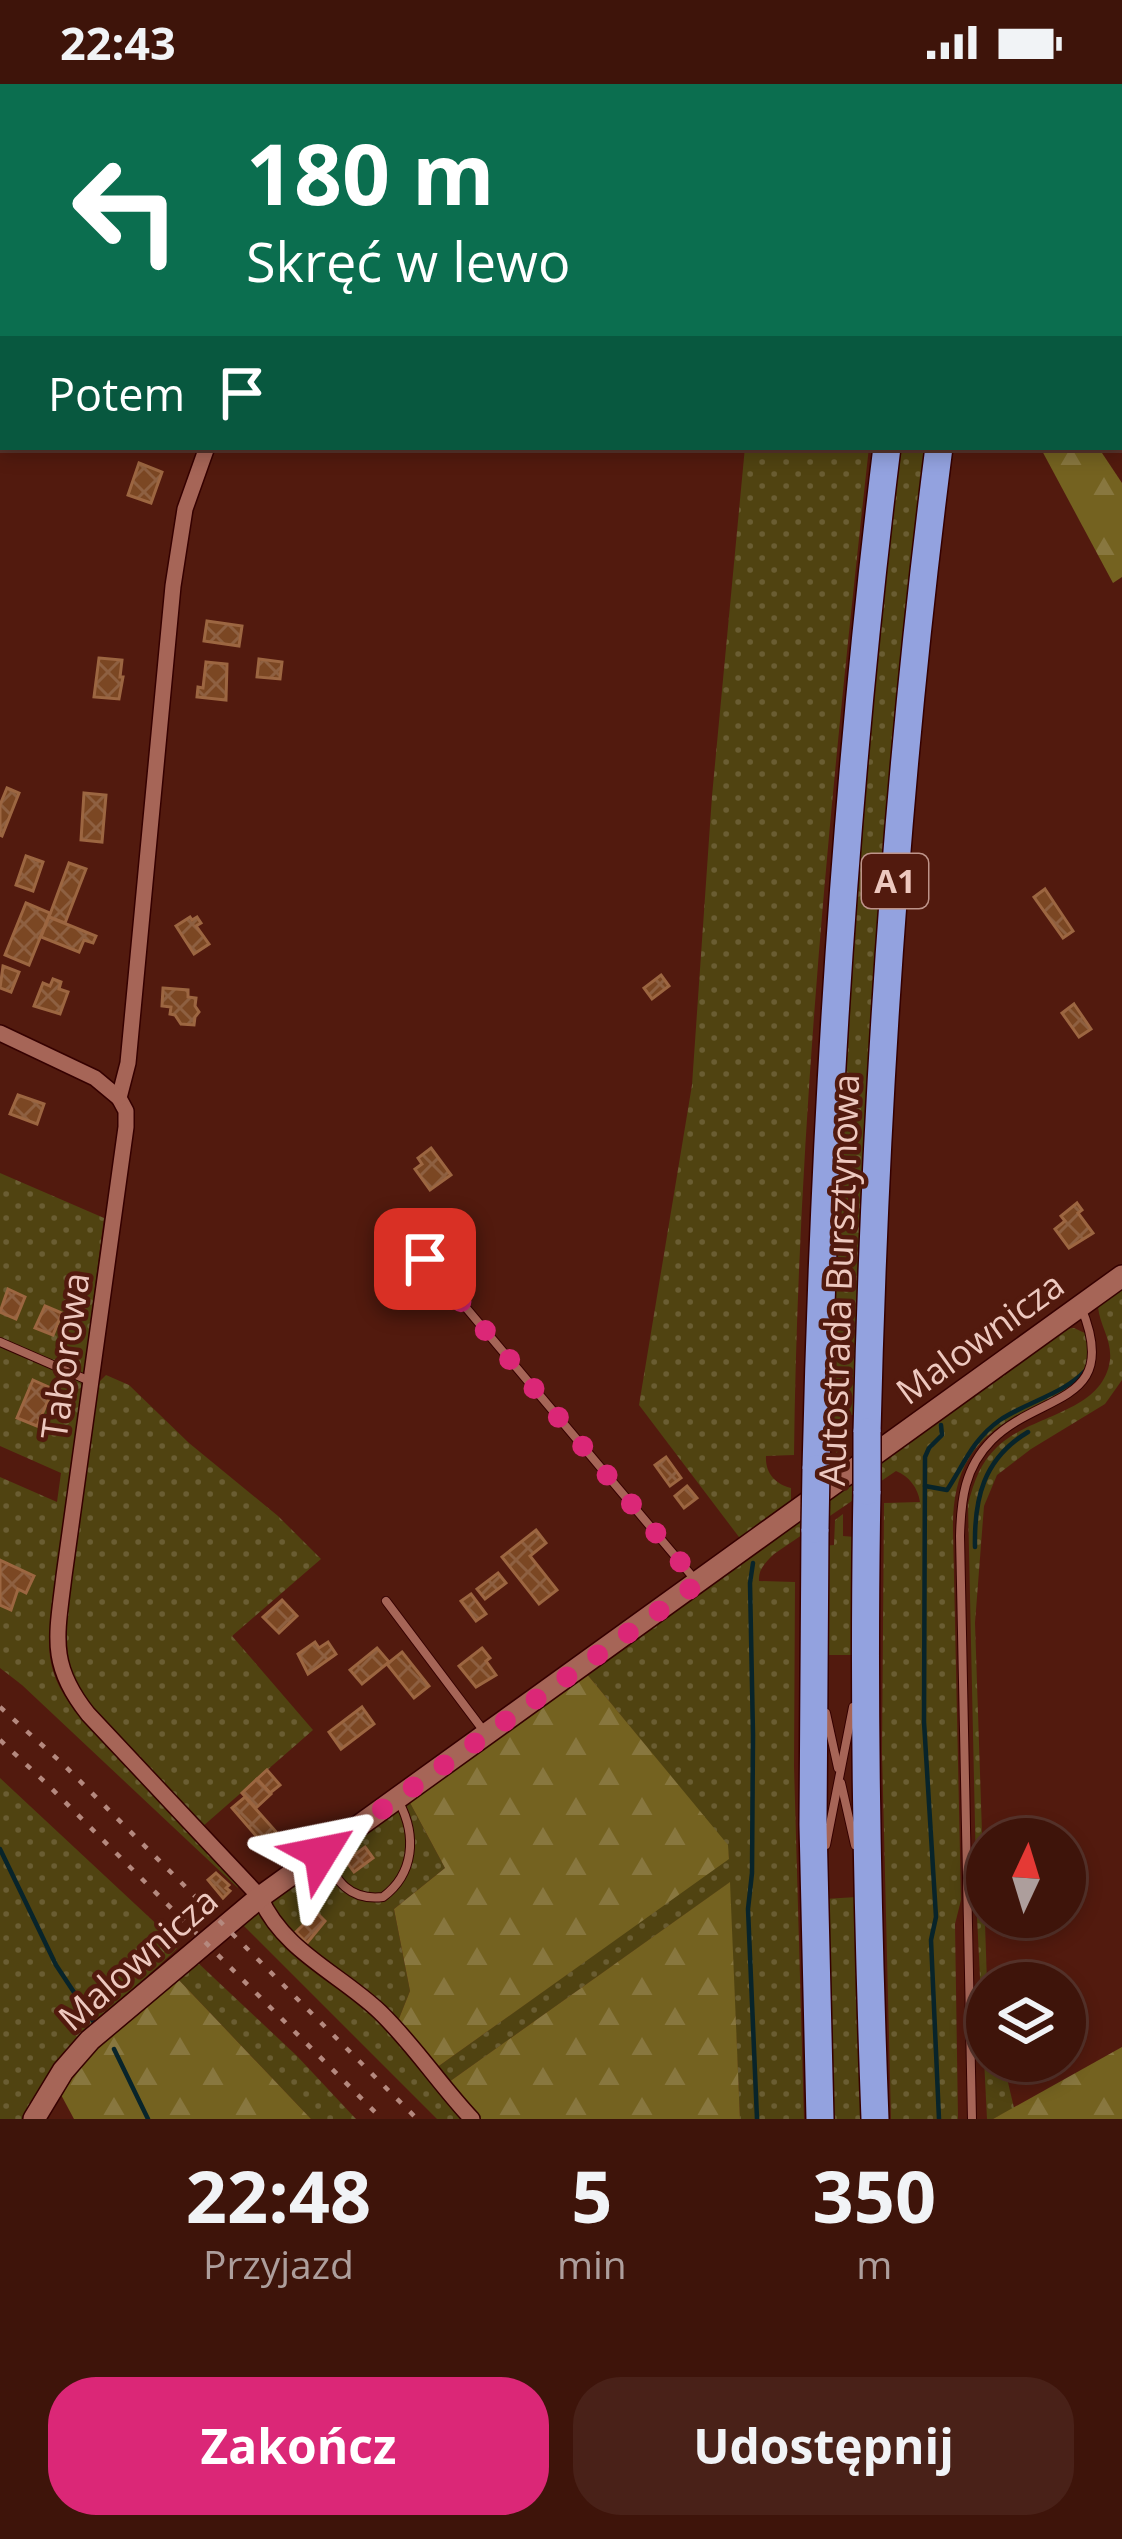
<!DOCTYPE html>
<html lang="pl">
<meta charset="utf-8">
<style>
body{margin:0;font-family:"Open Sans",sans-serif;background:#492118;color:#f1f3f6;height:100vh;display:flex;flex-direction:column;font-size:45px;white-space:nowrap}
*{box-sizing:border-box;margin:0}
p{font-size:39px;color:#ad9e9c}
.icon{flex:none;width:66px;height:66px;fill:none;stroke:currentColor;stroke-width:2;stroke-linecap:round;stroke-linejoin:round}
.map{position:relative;height:2035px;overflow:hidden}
.side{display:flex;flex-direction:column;background:#3e140a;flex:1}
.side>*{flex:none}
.banner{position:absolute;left:0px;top:0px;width:1122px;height:366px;box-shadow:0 6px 18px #0003,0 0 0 3px #57332b;background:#0b6e4f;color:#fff;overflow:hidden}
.needle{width:78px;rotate:4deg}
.controls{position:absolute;left:966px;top:1734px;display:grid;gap:24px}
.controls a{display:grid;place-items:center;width:120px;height:120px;border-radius:50%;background:#3e140a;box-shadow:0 6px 18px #0003,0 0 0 3px #57332b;font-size:60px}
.pin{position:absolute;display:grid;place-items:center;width:102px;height:102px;color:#fff;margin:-51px;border-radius:24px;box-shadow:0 6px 18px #0006}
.me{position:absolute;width:132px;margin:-66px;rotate:55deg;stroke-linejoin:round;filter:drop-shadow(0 0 9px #0008)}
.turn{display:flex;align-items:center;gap:42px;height:252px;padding:0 48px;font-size:54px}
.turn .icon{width:156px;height:156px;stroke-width:2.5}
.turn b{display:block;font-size:84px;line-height:102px}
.then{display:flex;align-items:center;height:114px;padding:0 48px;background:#0003;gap:24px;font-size:45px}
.eta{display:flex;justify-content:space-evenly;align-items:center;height:204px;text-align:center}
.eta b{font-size:72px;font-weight:700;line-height:84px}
.cta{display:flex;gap:24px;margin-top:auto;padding:24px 48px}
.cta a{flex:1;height:138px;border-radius:48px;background:#db2777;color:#fff;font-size:48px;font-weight:700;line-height:138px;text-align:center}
.cta a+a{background:#492118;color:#f1f3f6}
.status{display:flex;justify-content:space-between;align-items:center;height:84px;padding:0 60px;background:#3e140a;direction:ltr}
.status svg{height:33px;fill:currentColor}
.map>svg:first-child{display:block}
</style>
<div class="status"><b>22:43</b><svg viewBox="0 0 49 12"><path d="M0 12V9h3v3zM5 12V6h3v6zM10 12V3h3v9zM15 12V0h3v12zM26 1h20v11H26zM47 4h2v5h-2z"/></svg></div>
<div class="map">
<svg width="1122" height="2035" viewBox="0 0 1122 2035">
<defs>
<pattern id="grass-dots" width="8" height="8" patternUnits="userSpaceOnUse" patternTransform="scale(3)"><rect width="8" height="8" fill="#504311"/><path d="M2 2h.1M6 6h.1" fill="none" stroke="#6a5d32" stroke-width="1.8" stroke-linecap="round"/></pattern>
<pattern id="forest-firs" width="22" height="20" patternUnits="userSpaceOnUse" patternTransform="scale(3)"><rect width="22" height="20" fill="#746220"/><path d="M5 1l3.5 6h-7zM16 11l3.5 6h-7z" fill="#88773f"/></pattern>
<pattern id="building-cross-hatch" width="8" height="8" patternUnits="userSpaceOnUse" patternTransform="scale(3)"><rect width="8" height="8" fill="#7b4723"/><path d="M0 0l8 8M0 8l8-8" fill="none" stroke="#8e6041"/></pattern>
</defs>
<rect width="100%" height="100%" fill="#521a0e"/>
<g fill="url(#grass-dots)">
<path d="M745,363H869C832,699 798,1033 794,1371L766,1372C765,1389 775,1400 791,1404V1419L742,1457L639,1321L692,1001L712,712Z"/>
<path d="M898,363H928L856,1331H846L845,1363L836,1369L837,1336L826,1335L853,814Z"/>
<path d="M0,1089L104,1134L49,1553C48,1585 58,1605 77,1629L237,1799L238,1804L22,1601L0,1584V1393L57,1418L61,1389L0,1362Z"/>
<path d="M1122,1205V1296L1105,1320L1031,1365L997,1391L984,1422L975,1539L987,1899V1977H1003L1014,2024L993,2035H987L977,1833L968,1420C974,1398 980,1379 997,1363C1031,1330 1103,1329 1110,1276C1112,1256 1100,1242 1098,1223L1099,1218Z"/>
<path d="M1074,1244L1087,1250L1093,1274C1089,1281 1084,1291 1078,1298C1068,1309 1050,1315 1037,1321C978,1349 952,1379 953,1446L961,1816L955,1840L958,2035H891L882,1668L884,1419L920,1418C918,1404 909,1392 896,1387L774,1470C766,1478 758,1485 759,1497L795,1498L794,1682L804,2035H740L729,1799L449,1998L436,1984L729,1774L727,1761L586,1589L1063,1245Z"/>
<path d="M106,1291L129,1301L189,1359L278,1432L321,1475L232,1552L313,1646L202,1743L86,1620L68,1581L66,1540L97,1300Z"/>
<path d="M843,1430V1452L855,1453L854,1571H823L824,1462L834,1461L835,1436Z"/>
<path d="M0,1694L180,1862L69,1964L24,2035H0Z"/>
<path d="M408,1715L445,1784L394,1825L410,1907L398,1937L296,1856L267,1819Z"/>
<path d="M857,1813L864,2035H833L824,1815Z"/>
<path d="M257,1827C279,1865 323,1887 356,1915C397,1950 429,1993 463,2035H437L241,1839Z"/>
<path d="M196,1877L297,1972L356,2035H311L176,1893Z"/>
</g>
<g fill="url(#forest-firs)">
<path d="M1040,363H1098L1122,399V493L1113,499Z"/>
<path d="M586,1589L728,1761L729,1775L436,1984L398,1937L410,1907L394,1825L445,1784L408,1715Z"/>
<path d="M730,1798L740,2035H478L449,1998Z"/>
<path d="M176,1893L311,2035H74L59,2007L77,1981Z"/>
<path d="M1122,1963V2035H993Z"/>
</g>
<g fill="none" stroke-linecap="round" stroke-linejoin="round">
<g stroke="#08242a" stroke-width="4.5">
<path d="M925,1402L947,1406C964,1380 973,1355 1000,1336C1027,1318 1063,1310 1085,1287"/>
<path d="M975,1463C974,1415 983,1375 1028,1348"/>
<path d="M753,1479L750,1499L753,1651L752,1789L748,1825L757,2035"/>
<path d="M0,1765L56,1881L93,1937"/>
<path d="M114,1965L148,2035"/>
<path d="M939,2035L931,1856L936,1833L924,1638L925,1373L929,1364L942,1351L941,1341"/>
</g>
</g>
<g fill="url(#building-cross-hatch)" stroke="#9c6641" stroke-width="3">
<path d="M139,379L162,388L151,419L128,411Z"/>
<path d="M207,537L242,542L239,562L204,557Z"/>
<path d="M99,574L122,576L120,593H123L119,615L94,613Z"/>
<path d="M259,575L282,578L280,595L257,593Z"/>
<path d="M206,578L227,580L226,616L197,613L198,603L203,604Z"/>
<path d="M7,704L19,709L2,752L0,751V721Z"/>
<path d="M84,709L106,711L102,758L81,756Z"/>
<path d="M26,772L43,778L33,807L16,801Z"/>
<path d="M69,779L86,785L65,839L49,833Z"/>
<path d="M1045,805L1073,847L1063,854L1034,813Z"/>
<path d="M26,819L50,829L29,881L5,871Z"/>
<path d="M49,833L96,852L93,859L84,856L79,868L41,853Z"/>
<path d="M190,833L192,836L197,833L201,839L196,842L209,860L194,870L176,842Z"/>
<path d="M3,882L19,888L11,908L0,904Z"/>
<path d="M661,891L669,902L652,915L644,904Z"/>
<path d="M53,895L61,898L59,905L68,908L60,930L34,922L43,899L50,902Z"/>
<path d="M163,904L188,906V913L196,914L195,922L199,928L195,933L194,941L181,940L175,931L170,930L171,923L162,922Z"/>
<path d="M1074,920L1091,945L1079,953L1062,929Z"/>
<path d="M18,1011L44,1020L37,1040L10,1030Z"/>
<path d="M431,1064L451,1091L430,1106L415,1085L422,1080L418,1074Z"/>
<path d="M1077,1119L1082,1126L1078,1129L1093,1149L1069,1164L1055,1145L1065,1137L1061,1132Z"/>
<path d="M8,1205L25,1213L16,1235L0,1228Z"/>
<path d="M45,1222L62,1229L53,1251L35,1244Z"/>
<path d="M33,1296L53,1305L37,1342L17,1334Z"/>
<path d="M666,1373L681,1394L670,1402L655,1381Z"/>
<path d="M687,1402L697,1414L684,1424L675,1412Z"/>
<path d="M536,1446L546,1459L530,1472L557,1506L539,1520L502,1473Z"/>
<path d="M0,1476L34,1492L26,1509L18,1505L11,1526L0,1521Z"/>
<path d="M498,1489L506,1499L485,1515L477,1505Z"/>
<path d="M471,1510L486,1530L476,1537L461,1517Z"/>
<path d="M282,1516L297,1532L279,1549L263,1533Z"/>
<path d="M315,1558L319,1564L328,1558L336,1570L308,1590L298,1570Z"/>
<path d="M377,1564L389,1578L362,1600L350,1586Z"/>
<path d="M482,1564L490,1574L486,1577L496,1591L476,1603L459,1582Z"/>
<path d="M402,1568L429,1602L414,1614L387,1580Z"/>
<path d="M362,1623L374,1640L341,1665L329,1648Z"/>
<path d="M267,1686L280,1701L270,1709L257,1695Z"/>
<path d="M257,1695L271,1710L256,1724L242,1709Z"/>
<path d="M245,1713L278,1750L264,1761L232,1724Z"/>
<path d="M277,1750L292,1767L279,1778L264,1761Z"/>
<path d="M365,1763L373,1774L354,1788L346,1777Z"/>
<path d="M216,1789L229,1801L226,1804L230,1807L223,1814L208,1796Z"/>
<path d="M316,1828L325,1837L307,1859L296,1848Z"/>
</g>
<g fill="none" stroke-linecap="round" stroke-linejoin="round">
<defs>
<g id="lane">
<path d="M425,1175L697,1498"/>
<path d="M0,1258L92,1298"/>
<path d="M386,1517L486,1650"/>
<path d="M826,1629L838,1684"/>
<path d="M841,1699L855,1761"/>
<path d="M826,1761L853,1623"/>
<path d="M322,1770C337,1797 349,1817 383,1813C414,1790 417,1752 399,1718"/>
<path d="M972,2035L960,1452C961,1416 964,1384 992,1356C1040,1308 1122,1321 1081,1223"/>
</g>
<g id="street">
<path d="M296,0L308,3"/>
<path d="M328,3L329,0"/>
<path d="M207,363L185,425L173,502L128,979L119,1014L126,1027V1043L64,1492C57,1551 48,1580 88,1630L260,1813C283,1867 339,1889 380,1928C414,1961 440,2001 472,2035"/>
<path d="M0,949L95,994L119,1014"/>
</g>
<path id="secondary" d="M34,2035L63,1987L90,1956L260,1813L1122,1192"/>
<g id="highway">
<path d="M937,3L938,0"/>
<path d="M989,3V0"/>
<path d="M867,1348C875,1019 897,690 939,363"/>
<path d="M816,1385C824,1043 845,702 887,363"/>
<path d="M867,1407C863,1617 867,1825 875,2035"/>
<path d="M815,1445L813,1741L820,2035"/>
</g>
</defs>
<use href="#lane" stroke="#350000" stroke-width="10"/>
<use href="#street" stroke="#350000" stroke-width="18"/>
<use href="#secondary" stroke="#350000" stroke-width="24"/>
<use href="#highway" stroke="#350000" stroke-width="30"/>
<use href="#lane" stroke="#a66557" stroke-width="8"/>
<use href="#street" stroke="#a66557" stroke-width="15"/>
<use href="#secondary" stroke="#a66557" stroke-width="21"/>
<use href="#highway" stroke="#93a2df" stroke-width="27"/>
<g stroke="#b5897f" stroke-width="4.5" stroke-dasharray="6 12" stroke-linecap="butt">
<path d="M0,1623L64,1681L417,2035"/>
<path d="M0,1656L47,1700L382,2035"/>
</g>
<defs>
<g id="highway-bridge">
<path d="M867,1407V1348"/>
<path d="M815,1445L816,1385"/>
</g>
</defs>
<use href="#highway-bridge" stroke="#350000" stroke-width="30" stroke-linecap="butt"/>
<use href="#highway-bridge" stroke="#93a2df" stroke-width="27"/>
</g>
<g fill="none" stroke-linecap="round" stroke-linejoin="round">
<path stroke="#db2777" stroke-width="21" stroke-dasharray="0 37.8" d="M321,1769L698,1499L425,1175"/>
</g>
<g text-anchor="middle" stroke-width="9" stroke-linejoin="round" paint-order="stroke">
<rect fill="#521a0e" stroke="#be948a" stroke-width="3" x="862" y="770" width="66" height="54" rx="9"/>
<g font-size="33" font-weight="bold" fill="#edc8bf">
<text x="895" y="809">A1</text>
</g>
<g font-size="36" fill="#edc8bf" stroke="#521a0e">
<text transform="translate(839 1196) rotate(-88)" y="13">Autostrada Bursztynowa</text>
<text transform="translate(980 1254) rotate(-36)" y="13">Malownicza</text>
<text transform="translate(65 1272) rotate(-82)" y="13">Taborowa</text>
<text transform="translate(138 1875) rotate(-41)" y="13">Malownicza</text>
</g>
</g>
</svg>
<div class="controls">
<a><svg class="needle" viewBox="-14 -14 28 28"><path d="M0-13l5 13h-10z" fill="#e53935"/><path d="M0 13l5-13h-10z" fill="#ad9e9c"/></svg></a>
<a><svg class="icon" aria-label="layers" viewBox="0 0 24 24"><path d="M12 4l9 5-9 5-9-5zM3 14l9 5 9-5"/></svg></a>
</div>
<div class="pin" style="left:425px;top:1175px;background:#d93025"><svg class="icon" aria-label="arrive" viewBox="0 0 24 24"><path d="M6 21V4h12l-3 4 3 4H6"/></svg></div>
<svg class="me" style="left:321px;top:1769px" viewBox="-20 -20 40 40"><path d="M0-17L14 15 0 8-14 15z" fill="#db2777" stroke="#fff" stroke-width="4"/></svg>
<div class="banner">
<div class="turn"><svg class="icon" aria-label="left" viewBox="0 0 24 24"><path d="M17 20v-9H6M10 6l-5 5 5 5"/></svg><div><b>180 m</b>Skręć w lewo</div></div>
<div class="then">Potem<svg class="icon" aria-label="arrive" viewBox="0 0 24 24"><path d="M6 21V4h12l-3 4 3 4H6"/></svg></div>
</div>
</div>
<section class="side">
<div class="eta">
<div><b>22:48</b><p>Przyjazd</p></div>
<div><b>5</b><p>min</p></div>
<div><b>350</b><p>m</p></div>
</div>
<div class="cta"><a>Zakończ</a><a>Udostępnij</a></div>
</section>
